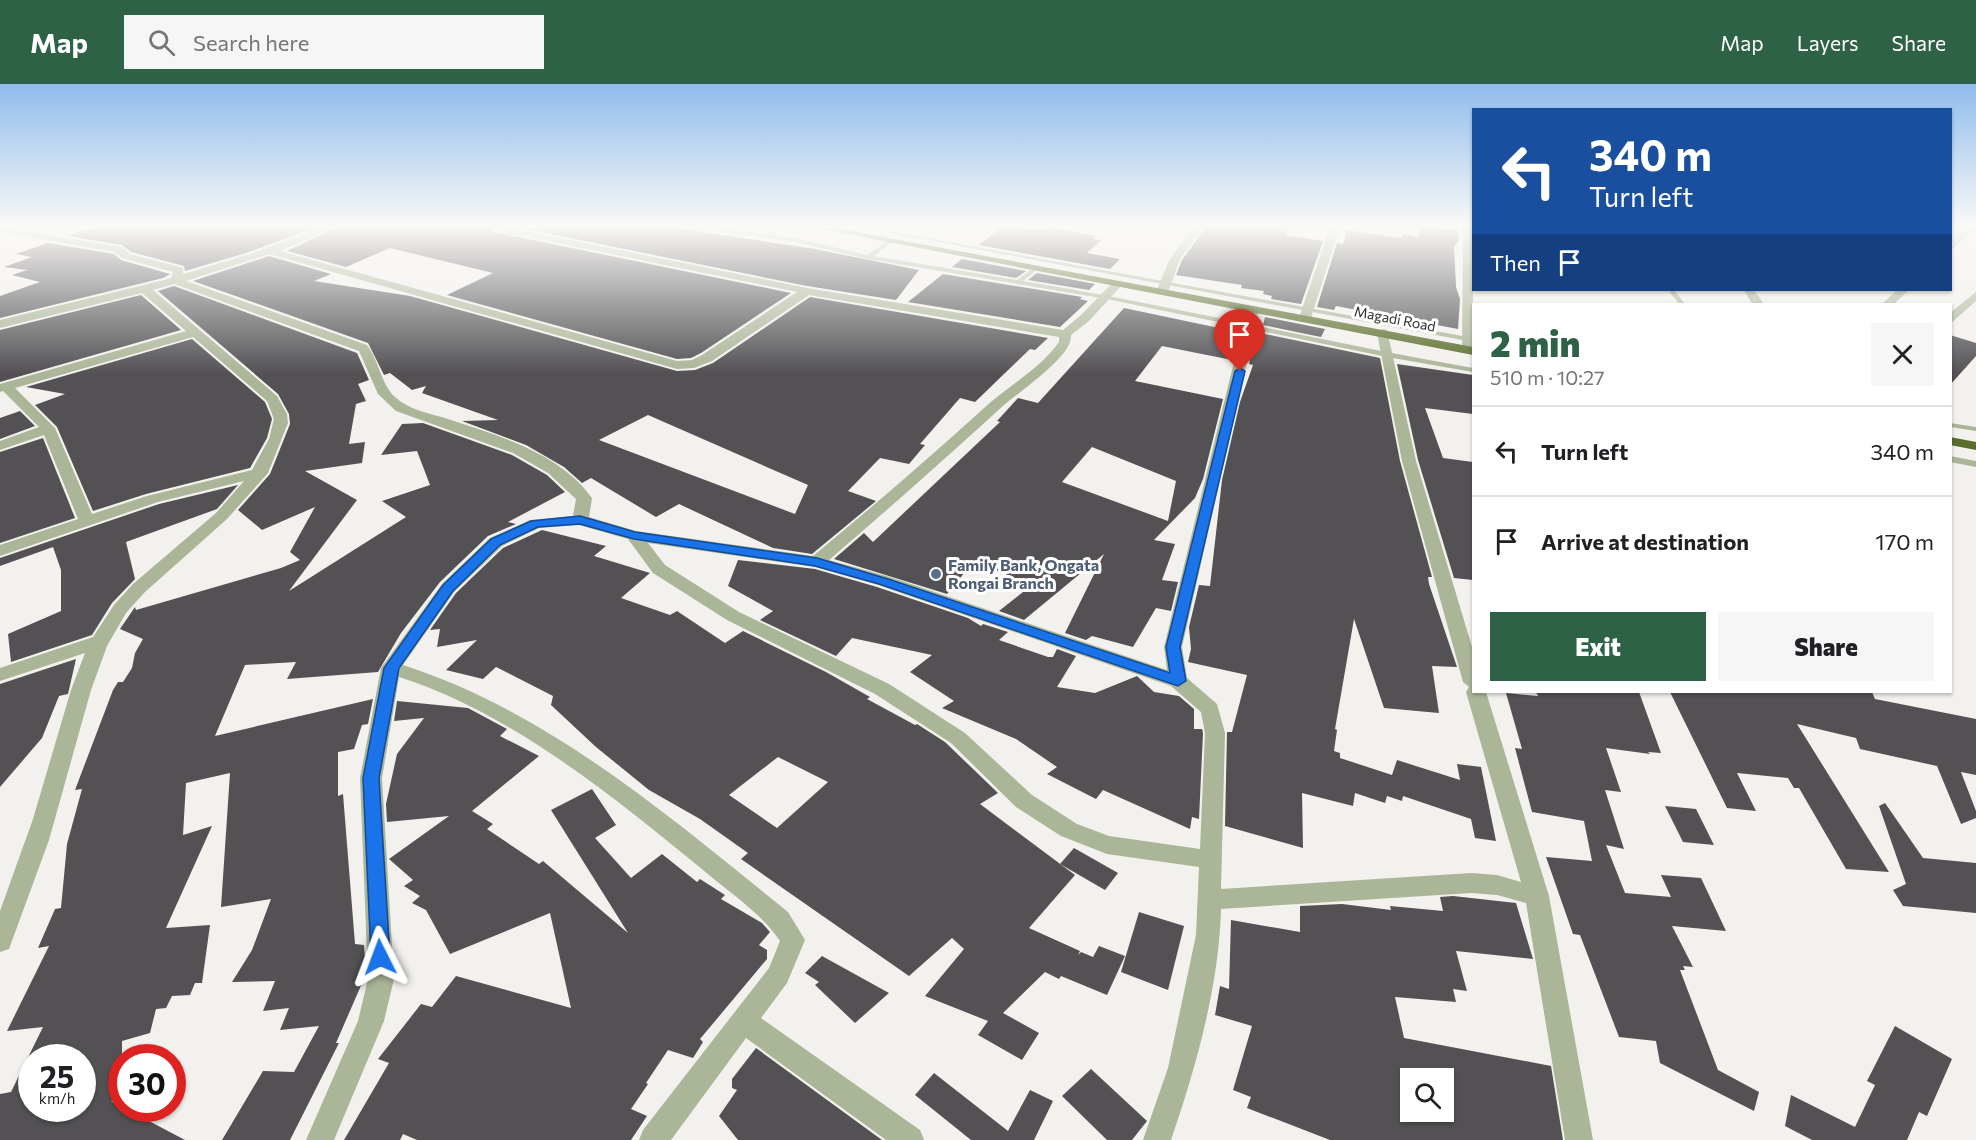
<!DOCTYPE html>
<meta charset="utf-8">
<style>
body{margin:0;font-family:Commissioner,sans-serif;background:#f6f6f6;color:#202124;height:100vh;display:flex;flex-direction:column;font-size:22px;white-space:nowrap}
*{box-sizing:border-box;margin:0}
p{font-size:20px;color:#757577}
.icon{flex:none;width:33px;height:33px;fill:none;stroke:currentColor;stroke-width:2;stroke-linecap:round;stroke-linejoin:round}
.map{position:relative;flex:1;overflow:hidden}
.side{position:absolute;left:1472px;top:219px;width:480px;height:390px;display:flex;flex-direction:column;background:#fff;border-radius:0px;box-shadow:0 2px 4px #0004}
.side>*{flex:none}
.banner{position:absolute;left:1472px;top:24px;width:480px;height:183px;border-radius:0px;box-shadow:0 2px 4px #0004;background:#1a4fa0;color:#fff;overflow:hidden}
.fabs{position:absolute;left:1400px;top:984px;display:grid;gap:12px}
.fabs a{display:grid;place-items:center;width:54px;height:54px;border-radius:0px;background:#fff;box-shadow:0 2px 4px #0004;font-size:30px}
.speed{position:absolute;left:18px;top:960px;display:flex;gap:12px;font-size:30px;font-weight:700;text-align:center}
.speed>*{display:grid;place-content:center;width:78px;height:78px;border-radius:50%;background:#fff;box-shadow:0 2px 4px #0004;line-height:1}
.speed small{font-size:15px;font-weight:400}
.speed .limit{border:9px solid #d22;background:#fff;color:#111}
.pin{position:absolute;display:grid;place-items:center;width:51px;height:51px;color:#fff;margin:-62px -26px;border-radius:50% 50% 50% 0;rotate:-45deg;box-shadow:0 0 6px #0007}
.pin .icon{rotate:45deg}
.me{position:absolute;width:66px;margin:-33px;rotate:357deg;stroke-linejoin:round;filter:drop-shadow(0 0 4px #0008)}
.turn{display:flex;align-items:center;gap:21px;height:126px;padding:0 18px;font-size:27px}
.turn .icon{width:78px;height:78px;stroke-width:2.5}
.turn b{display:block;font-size:42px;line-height:51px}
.then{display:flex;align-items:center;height:57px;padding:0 18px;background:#0003;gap:12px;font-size:22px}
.round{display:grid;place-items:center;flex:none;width:63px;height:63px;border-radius:0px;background:#f6f6f6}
.overview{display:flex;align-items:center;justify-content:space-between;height:102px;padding:0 18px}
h1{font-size:36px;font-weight:800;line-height:45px;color:#2d6247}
.cta{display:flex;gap:12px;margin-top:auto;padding:12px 18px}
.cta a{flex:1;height:69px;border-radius:0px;background:#2d6247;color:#fff;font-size:24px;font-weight:800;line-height:69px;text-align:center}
.cta a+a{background:#f6f6f6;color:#202124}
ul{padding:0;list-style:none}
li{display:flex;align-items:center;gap:18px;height:90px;padding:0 18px;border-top:2px solid #e0e0e0}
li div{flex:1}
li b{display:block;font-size:22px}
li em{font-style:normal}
header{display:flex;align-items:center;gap:36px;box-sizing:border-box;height:84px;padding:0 30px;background:#2d6247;color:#fff}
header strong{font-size:28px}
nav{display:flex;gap:33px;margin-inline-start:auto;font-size:21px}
.search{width:420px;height:54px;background:#f6f6f6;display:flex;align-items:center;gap:15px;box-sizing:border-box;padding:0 21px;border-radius:0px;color:#757577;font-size:22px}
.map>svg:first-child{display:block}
</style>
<header>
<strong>Map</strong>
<div class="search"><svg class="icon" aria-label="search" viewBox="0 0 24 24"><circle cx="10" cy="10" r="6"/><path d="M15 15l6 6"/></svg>Search here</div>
<nav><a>Map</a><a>Layers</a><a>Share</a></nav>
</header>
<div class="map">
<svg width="1976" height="1056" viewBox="0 0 1976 1056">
<rect width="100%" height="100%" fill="#f3f1ed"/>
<g fill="#535154" fill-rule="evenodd">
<path d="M95,143H318L246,169L185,187L184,182L131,168L122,161L68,152Z"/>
<path d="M338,143H487L494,148L791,209L701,269L691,274L677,275L447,211L493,189L390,164L346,183L287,167Z"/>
<path d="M516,143H671L815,165L919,186L896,216L807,202Z"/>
<path d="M1002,143L1044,145L1046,143L1096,152L1093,155L1101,156L1087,169L1120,175L1110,185L979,161Z"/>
<path d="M1206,143H1288L1285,151L1323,157L1301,220L1271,215L1272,212L1263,210L1264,207L1241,204L1242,201L1176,191L1182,176Z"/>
<path d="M1420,143L1458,145L1459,157L1454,162L1456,203L1460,215L1458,245L1336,222L1334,226L1317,223L1337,159L1343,160L1347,146L1401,154L1404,150L1419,153Z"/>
<path d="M48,159L114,170L121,176L170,190L163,194L0,234V212L40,198L12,191L27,186L4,183L32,173L16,170Z"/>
<path d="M269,172L331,190L314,197L410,212L677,287L695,286L713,279L810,213L1048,254L1035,266L1030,265L975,318L960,314L920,360L925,361L909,380L880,374L848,407L876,417L812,470L773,464L679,420L656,433L591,394L582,399L564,383L526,361L462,337L498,336L422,309L426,302L412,306L390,289L384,291L368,259L193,197ZM648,331L808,401L795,430L599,356Z"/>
<path d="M962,175L1026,187L1016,194L952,183Z"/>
<path d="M1037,189L1095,200L1089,206L1028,196Z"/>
<path d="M943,190L1082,213L1080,215L1088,217L1060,243L908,218Z"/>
<path d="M174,202L357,269L369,296L358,300L366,317L356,320L349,360L365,358L362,379L305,387L357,416L289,507L406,433L382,417L430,401L417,367L381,371L402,340L423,339L512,371L547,391L565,408L508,438L516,440L488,452L440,498L401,549L378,588L287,595L296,578L245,581L215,652L373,615L368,640L362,641L354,665L338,668V712L343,710L355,860L364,861L366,890L336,959H339L290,1056H222L263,987L294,988L319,942L280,946L289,924L263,927L275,897L232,898L252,866L271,815L221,823L230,689L186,699L183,751L212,742L166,844L210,841L202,899H195L190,911L172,912L166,924L156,925L150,949L122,957V1015L111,1017L185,1056H0V1010L11,1008L43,943L7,947L49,862L38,864L55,825L61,824L67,760L82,705L75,706L113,606L118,598H123L132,584L135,569L143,555L120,545L135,523L136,526L281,484L300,476L290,468L315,423L262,446L238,426L270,390L290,340L289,330L278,310L158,207ZM32,974H82V1024H32Z"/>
<path d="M141,211L181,246L0,298V246Z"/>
<path d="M1124,224L1219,244L1236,259L1232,276L1162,262L1135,297L1223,315L1203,395L1195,414L1154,456L1175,460L1162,496L1178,498L1171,527L1156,524L1133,563L1092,552L1086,556L1065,549L1104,470L1024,536L999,527L1032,501L974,477L947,510L834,475L864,449L873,458L1000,338L997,337L1018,314L1038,319ZM1092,363L1176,397L1168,437L1062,398Z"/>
<path d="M1265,233L1325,245L1321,253L1263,241Z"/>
<path d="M1260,249L1380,274L1400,377L1432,493H1428L1429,500L1457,583L1432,582L1439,629L1384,624L1354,535L1335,645L1337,646L1334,667L1340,669V674L1392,691L1397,676L1460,696L1457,680L1481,683L1496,757L1475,754L1471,735L1403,712L1402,717L1387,712L1385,719L1355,709L1353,722L1302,709L1303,764L1225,742L1227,648H1232L1247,591L1188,578L1191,565L1189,543L1199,501L1210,502L1222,396L1240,318L1253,281L1249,280L1251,272Z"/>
<path d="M1950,251L1976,259V272L1950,301Z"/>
<path d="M192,255L265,318L272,335L267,354L250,384L146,410L93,427L57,343L35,321L65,310L26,303Z"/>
<path d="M1397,280L1473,291V330L1425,324L1443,374L1473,378V496L1454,494L1418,376Z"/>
<path d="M20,327L35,342L0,355V334Z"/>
<path d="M43,354L75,434L0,459V368Z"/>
<path d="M238,401L217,425L126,458L135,495L112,519L92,551L11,578L8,550L61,527V486L53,463L0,482V474L159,420Z"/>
<path d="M542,446L606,462L594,472L650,489L621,514L670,531L677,527L725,559L743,547L826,588L870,613L867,615L915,641L917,640L945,658L998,709L980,720L1075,791L1029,844L1080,867L1078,871L1081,868L1093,873L1099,862L1125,872L1107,911L1061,892L1059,895L1045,888L1003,929L1039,949L1022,976L978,951L988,937L925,912L964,865L952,854L909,892L741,775L748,769L700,735L649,706L596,663L551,621L553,612L496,583L483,595L446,586L477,556L437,563L440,545L430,546L456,509L503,464ZM778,673L828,698L777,744L729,711Z"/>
<path d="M738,476L815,485L877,503L968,534L981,542L983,540L1008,548L999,556L1048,573H1053L1057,565L1076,572L1057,603L1095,609L1137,592L1154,608L1179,612L1194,625V645H1202L1203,649L1199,735L1192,733L1190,745L1103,706L1096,715L1047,690L1057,683L1016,655L942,624L954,617L910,588L932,571L852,554L836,572L760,536L773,527L728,502Z"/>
<path d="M76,575L68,610L59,612L42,654L0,703V600Z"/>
<path d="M1536,608H1639L1661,669L1648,668L1650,670L1606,664L1621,708L1605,706L1624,765L1606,761L1625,809L1671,813L1661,791L1701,794L1726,847L1672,842L1693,883L1683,882L1685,886H1680L1718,986L1759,1008L1754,1027L1660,979L1656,957L1619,953L1580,851L1573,850L1546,773L1592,777L1584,737L1532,728L1515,664L1522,665L1506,609L1538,612Z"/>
<path d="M1670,608H1872L1875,615L1976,635V691L1961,688L1976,727V734L1961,740L1937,682L1860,665L1856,654L1797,640L1889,788L1846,785L1799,704H1794L1788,694L1737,689L1756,727L1727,724Z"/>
<path d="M397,617L468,624L507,645L500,652L539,672L472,727L493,740L487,745L539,780L543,777L628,849L551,726L592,705L616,741L595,754L631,794L662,770L697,798L700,795L725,811L721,815L762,839L770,848L759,861L767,866V875L700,955L703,958L693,974L668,966L646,999L648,1000L631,1025L647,1032L631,1056H417L403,1050L400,1056H344L389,979L378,975L421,920L432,923L456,892L571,924L550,829L450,870L426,826L412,819L420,812L404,802L413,796L389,775L449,732L387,738L386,720L397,670L424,634L394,637Z"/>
<path d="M1885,719L1923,774L1976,779V829L1903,822L1893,806L1906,800L1879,722Z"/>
<path d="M1665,722L1696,725L1714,761L1683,758Z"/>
<path d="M1074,764L1118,789L1105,806L1060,780Z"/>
<path d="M1453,812L1516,819L1533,875L1456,867L1467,907L1453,905L1456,918L1395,913L1404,954L1551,982L1563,1056H1330L1247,1024L1251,1013L1233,1006L1252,942L1215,931L1220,902L1229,905L1231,836L1300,848V822L1342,820L1391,826L1390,822L1443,827L1440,813ZM1410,994H1443V1028H1410Z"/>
<path d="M1139,828L1184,842L1168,906L1121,888Z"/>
<path d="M822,872L889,909L855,939L815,901L819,898L805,889Z"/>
<path d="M1895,942L1952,975L1927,1032L1919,1028L1907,1056H1812L1785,1042L1791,1011L1855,1043L1875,1001L1867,997Z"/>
<path d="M756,964L882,1056H738L719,1032L737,1006L732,1004V995Z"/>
<path d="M1091,985L1147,1037L1132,1056H1107L1062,1012Z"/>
<path d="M934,989L1008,1047L1030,1006L1053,1017L1034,1056H971L915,1011Z"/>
</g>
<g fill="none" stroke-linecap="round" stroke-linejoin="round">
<g fill="#abb598" fill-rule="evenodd">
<path d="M697,143H710L766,150L780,143H787L773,151L795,154L867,171L891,155L894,157L893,158L874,172L1017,196L1036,182L1038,183V185L1023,197C1174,222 1323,258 1473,284V288L1387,273L1107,215L868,175L795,158L700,145Z"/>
<path d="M858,143H868L1473,254V258Z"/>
<path d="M1668,206H1674L1685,220H1679Z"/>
<path d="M1950,339L1976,343V347L1950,343Z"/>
<path d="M1950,372L1976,377V383L1950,378Z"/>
</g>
<g fill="#abb598" fill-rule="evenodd">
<path d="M0,143L122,163L130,170L183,184V190L247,171L323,143H336L280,167L677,277L692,276L702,271L797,208L494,146L489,143H507L807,204L1063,246L1081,231L1114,197H1122V201L1089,237L1071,251C1071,259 1067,265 1062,271C1042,294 1015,310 993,331C939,380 885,428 829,476L890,493L1167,586L1164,563L1247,225L1257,222L1259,225L1182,563L1187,594L1217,620L1225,649L1221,805L1471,789L1497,791L1521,798L1466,608L1469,603L1463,598L1402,377L1377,249L1383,245L1387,246L1416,377L1473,566V608H1486L1549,812L1593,1056H1565L1526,819L1497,811L1471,809L1221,825C1219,902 1196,983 1171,1056H1143L1168,984L1196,851L1199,783L1107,770L1061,752L1016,723L951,659L875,610L727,536L653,489L628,455L579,441L539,444L502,462L454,508L403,581C549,628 670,733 788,828L805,856L787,899L761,934L920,1046L924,1056H886L746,954L671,1056H639L643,1046L769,884L780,857C761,829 729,808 703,786C614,713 510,628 399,593L382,694L394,895L384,937L334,1056H306L358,937L368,895L360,694L381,584L442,500L490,454L530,436L573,432L576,415L548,389L513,369L396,327L378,310L359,267L174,200L153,206L277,312L287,330L288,339L268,389L227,435L145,508L126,529L107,562L91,606L49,756L9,865L0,868V827L33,735L71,606L85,569L0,597V584L93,553L114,521L133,500L216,429L244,397L158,418L0,472V461L78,435L44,351L0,366V357L39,343L3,307L0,308V300L186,247L142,209L0,244V236L164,196L171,194L173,188L122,174L115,168L0,148ZM269,170L677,285L694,284L712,277L809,211L1059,253V258C1039,286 1008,302 983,325C928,375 871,424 813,472L636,447L589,433L592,414C559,368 496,351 445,334C428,329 409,326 395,313C381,300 379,277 367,261L186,197ZM193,253L267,317L274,335L269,355L252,386L147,412L92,430L55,344L15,304ZM648,459L815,483L878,501L1171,602L1201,628L1205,649L1200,765L1109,752L1077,740L1032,711L965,649L889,600L739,528L665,481Z"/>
<path d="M1194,143H1204L1180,175L1168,208L1158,210L1156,208L1170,175Z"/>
<path d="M1330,143H1340L1311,234L1301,237L1299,234Z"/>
<path d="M1463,143H1473V268L1468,270L1462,266Z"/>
<path d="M1967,143H1976V146L1950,166V158Z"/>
<path d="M1744,206H1754L1764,220H1752Z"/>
<path d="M1897,206H1909L1894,220H1882Z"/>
<path d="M1976,208V217L1950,240V229Z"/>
</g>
<g fill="#5b6e2d" fill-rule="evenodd">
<path d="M811,143H830L1473,263V271Z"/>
<path d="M1950,353L1976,358V366L1950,361Z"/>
</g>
</g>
<linearGradient id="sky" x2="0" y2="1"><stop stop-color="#90bcee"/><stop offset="0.49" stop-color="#faf9f7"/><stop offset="1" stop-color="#faf9f7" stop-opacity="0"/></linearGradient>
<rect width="1976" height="290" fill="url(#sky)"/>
<path fill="#1a73e8" stroke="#114b97" stroke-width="1.5" d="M1240,284L1245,287L1180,563L1186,597L1178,602L879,500L815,482L634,455L580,440L538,443L500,461L453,507L399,584L379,694L390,873L387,878L380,881L374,878L371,873L363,694L384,584L443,501L491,455L531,437L580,432L635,448L817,474L888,495L1170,589L1166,563L1235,287Z"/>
<circle fill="#5c6f8a" stroke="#fff" stroke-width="2" cx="936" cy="490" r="6"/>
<g text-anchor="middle" stroke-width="6" stroke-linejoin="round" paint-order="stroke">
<g font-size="14" fill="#2d2c2a" stroke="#fff">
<text transform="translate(1395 235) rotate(11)" y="5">Magadi Road</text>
</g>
<g font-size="16" font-weight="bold" fill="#4e5e75" stroke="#fff" text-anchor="start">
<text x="948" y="487">Family Bank, Ongata<tspan x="948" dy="18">Rongai Branch</tspan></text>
</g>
</g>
</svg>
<div class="fabs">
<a><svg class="icon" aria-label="search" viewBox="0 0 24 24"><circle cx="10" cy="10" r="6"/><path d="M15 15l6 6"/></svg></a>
</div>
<div class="speed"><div>25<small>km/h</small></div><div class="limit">30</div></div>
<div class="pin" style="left:1240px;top:287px;background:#d93025"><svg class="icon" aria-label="arrive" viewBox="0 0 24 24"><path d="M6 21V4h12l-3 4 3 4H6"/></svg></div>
<svg class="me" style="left:380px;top:873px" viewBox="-20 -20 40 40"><path d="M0-17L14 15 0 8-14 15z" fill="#1a73e8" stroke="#fff" stroke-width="4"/></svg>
<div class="banner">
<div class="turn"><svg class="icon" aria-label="left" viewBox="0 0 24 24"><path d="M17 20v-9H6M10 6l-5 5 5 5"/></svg><div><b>340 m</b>Turn left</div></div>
<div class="then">Then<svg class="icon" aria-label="arrive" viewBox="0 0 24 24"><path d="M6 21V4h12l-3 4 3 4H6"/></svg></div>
</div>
<section class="side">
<div class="overview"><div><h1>2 min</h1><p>510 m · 10:27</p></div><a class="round"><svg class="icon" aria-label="close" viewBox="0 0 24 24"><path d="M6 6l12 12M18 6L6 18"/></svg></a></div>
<ul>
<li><svg class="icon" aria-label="left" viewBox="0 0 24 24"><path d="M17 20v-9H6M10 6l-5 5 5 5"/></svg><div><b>Turn left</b></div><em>340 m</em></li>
<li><svg class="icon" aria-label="arrive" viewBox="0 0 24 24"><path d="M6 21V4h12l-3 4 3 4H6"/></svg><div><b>Arrive at destination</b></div><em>170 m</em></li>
</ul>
<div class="cta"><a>Exit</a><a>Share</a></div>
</section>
</div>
